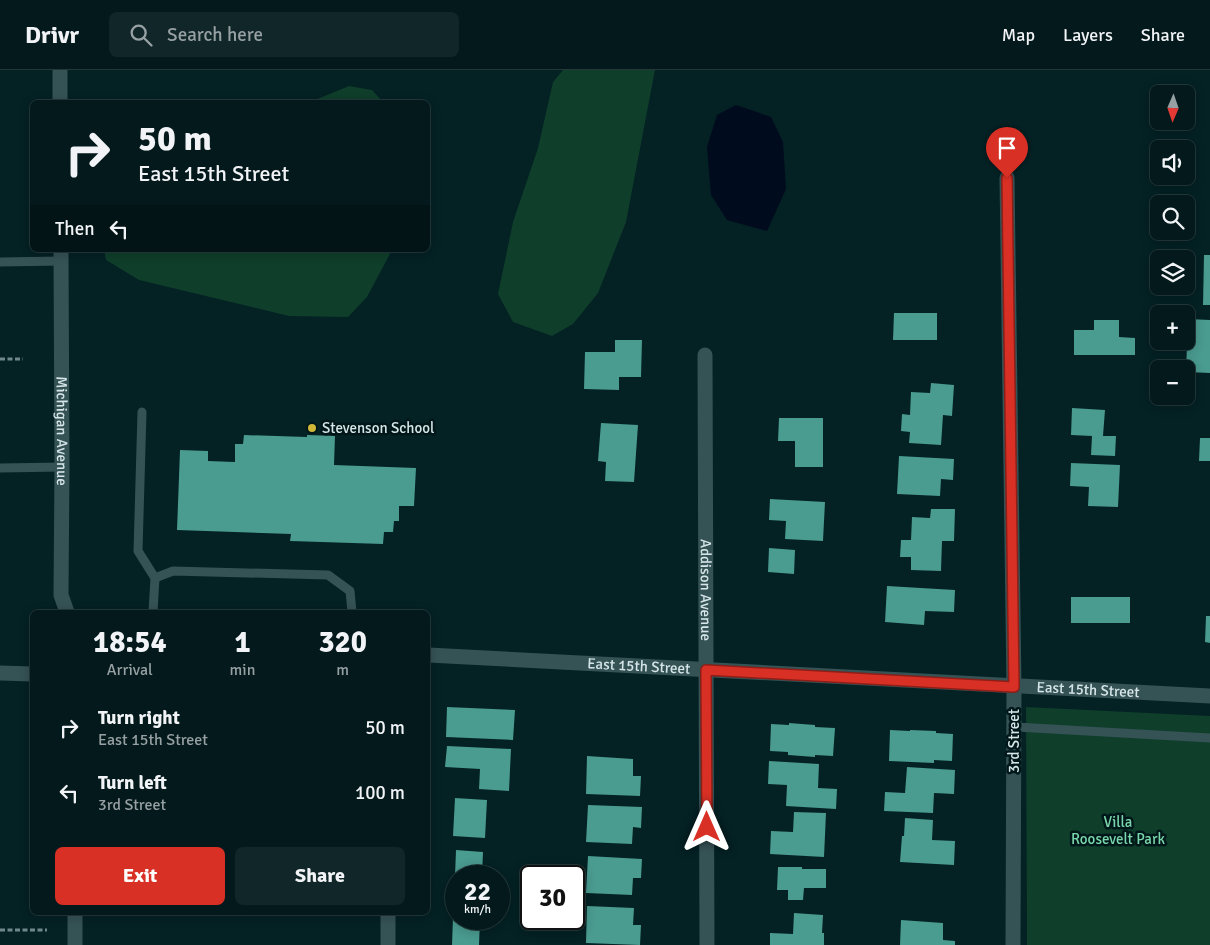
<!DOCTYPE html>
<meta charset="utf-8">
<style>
body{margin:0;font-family:Signika,sans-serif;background:#112628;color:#f1f3f6;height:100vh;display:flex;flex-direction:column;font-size:19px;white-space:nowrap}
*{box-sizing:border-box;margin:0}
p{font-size:16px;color:#97a0a3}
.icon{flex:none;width:28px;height:28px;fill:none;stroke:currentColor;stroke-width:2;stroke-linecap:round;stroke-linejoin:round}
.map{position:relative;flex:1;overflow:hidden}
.panel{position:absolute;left:30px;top:540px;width:400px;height:305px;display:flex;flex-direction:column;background:#03191b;border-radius:8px;box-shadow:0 2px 12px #0003,0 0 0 1px #24383a}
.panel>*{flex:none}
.banner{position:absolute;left:30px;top:30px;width:400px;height:152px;border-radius:8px;box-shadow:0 2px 12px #0003,0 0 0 1px #24383a;background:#03191b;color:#f1f3f6;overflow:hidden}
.needle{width:32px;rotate:182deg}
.controls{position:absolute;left:1150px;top:15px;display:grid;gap:10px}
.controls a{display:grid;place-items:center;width:45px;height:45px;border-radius:8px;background:#03191b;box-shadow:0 2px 12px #0003,0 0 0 1px #24383a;font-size:25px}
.speed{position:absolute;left:445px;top:795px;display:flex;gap:10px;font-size:25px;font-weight:700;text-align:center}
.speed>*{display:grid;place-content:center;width:65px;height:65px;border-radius:50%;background:#03191b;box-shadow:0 2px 12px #0003,0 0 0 1px #24383a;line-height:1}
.speed small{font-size:12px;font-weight:400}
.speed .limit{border:2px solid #111;border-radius:8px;background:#fff;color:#111}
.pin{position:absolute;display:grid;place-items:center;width:42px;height:42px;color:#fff;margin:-51px -21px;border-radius:50% 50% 50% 0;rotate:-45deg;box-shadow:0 0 5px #0007}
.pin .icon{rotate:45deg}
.me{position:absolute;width:55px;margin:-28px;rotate:0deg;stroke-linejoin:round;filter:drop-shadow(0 0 4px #0008)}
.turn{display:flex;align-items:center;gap:18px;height:105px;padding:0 25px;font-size:22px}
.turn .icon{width:65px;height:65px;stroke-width:2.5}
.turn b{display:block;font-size:35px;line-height:42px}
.then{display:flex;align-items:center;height:48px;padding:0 25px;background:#0003;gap:10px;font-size:19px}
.eta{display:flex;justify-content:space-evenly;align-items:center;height:85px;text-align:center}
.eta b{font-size:30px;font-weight:700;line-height:35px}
.action{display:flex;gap:10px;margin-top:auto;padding:10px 25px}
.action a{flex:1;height:58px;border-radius:8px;background:#d93025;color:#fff;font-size:20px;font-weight:700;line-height:58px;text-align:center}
.action a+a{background:#112628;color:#f1f3f6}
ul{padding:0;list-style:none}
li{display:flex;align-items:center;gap:15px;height:65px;padding:0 25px}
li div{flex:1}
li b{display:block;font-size:19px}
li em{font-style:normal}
header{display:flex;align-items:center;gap:30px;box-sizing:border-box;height:70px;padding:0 25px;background:#03191b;border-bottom:1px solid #24383a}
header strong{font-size:24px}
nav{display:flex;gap:28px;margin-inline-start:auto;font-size:18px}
.search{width:350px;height:45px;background:#112628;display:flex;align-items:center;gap:12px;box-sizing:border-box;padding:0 18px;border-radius:8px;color:#97a0a3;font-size:19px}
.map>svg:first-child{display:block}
</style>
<header>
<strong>Drivr</strong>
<div class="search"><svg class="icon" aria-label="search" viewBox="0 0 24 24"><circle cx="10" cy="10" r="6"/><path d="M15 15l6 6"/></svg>Search here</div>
<nav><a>Map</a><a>Layers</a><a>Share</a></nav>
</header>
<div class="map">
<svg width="1210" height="875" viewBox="0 0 1210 875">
<rect width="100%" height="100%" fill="#042124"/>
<g fill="#0f3e2b">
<path d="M563,0H655L626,152L598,223L573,254L552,266L513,252L498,224L513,152L538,78L553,12Z"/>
<path d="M349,16L372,20L383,32H310Z"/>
<path d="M104,180H392L367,227L348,247L289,246L139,210L106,190Z"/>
<path d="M1026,637L1210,646V875H1027Z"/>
</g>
<path fill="#000b1e" d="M736,35L771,47L783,72L786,119L767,161L727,150L711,125L707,77L717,45Z"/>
<g fill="#4a9b90">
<path d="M1204,185H1210V235H1203Z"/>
<path d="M894,243H937V270H893Z"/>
<path d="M1188,249L1210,250V303L1186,302Z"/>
<path d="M1094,250H1119V267L1135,268V285H1074V260H1094Z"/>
<path d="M615,270H642L641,307H619V320L584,319L585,282H615Z"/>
<path d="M931,313L954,315L952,346L943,345L941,375L909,373L910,362L901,361L902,344L910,345L911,322L930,323Z"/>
<path d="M1072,338L1105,340L1103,366H1116L1115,386L1091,385L1092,366L1071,365Z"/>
<path d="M779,348H823V397H795V371H778Z"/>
<path d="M601,353L638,355L634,412L605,411L606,392L598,391Z"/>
<path d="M244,365L307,367V365L335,366L334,395L416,398L414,436H399V451H394L393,462H384L383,474L290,471L291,464L177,460L180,380L208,381V391L235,392V374H243Z"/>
<path d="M1200,368H1210V391H1199Z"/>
<path d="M899,386L954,389L953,410L941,409L940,426L897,424Z"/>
<path d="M1071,393L1120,395L1118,437L1088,436L1089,417L1070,416Z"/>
<path d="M770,429L825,432L823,471L785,469L786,451L769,450Z"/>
<path d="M931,439H955L954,471H942L941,501L911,500V487H900L901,470H911L912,447L930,448Z"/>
<path d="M769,478L795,480L794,504L768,502Z"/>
<path d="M887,516L955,520L954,542L925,541L924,555L885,552Z"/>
<rect x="1071" y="527" width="59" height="26"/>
<path d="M1206,546H1210V573L1205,572Z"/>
<path d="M447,637L515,640L513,670L446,667Z"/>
<path d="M789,653L815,655V657L835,658L833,686L815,685V687L788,685V682L770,681L771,654L789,655Z"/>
<path d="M890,660L910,661V660L936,661V663L953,664L952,691L934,690V693L889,691Z"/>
<path d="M447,676L511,679L509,721L479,719L480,699L445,697Z"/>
<path d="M587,686L633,689V706H641L640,726L586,724Z"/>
<path d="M769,691L819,694L818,718L837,719L836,739L786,736L787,715L768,714Z"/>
<path d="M907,697L955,700L954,724L934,723L933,743L884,741L885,722L905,723Z"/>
<path d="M455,728L487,730L485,768L453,766Z"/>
<path d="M588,735L642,737L641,758L633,757L632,774L586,772Z"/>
<path d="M794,742L826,743L824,787L770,784L771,761L793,762Z"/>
<path d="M905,748L933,750L932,770L955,771L954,795L900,792L902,766H904Z"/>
<path d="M456,780L483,782L482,806H455Z"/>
<path d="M588,786L642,789L641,808H633L632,825L586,823Z"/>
<path d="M778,797H802V799H826V818H804L803,830H788V820H777Z"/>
<path d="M587,836L634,838L633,855H641L640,875L586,873Z"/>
<path d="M794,843L823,845L822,863H824V875H770V863L793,864Z"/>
<path d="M453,847H456V849H480L479,875H452Z"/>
<path d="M901,850L943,853V870L955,871V875H900Z"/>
</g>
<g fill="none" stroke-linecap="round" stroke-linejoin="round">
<g stroke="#71888a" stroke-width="3" stroke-dasharray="5 2.5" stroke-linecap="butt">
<path d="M0,289H23"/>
<path d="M0,860H47"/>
</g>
<g stroke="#355255" stroke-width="9">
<path d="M0,192L61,191"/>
<path d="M142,342L138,481L155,508L153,542"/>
<path d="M0,398L62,397"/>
<path d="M155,508L173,501L328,505L350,521L352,542"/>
<path d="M1014,657L1210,668"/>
</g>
<g stroke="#355255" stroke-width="15">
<path d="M60,0V32"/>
<path d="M1007,108L1014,617L1013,875"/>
<path id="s1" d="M61,180L62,397L61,525L67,542"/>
<path id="s2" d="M705,285L707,875"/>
<path id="s3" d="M428,585L1210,626"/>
<path d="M0,603L32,604"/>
<path d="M75,842V875"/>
<path d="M388,842V875"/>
</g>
</g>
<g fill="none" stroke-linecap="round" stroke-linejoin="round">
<defs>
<path id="route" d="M707,757L706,600L1014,617L1007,108"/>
</defs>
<use href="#route" stroke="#8d1f18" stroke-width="12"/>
<use href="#route" stroke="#d93025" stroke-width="9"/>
</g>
<circle fill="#cfb837" stroke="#00171a" stroke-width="2" cx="312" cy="358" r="5"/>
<g text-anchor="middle" stroke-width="5" stroke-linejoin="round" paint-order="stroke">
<g font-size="15" fill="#d6e6e8" stroke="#00171a" text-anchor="start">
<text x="322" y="363">Stevenson School</text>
</g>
<g font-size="15" fill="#d6e6e8" stroke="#00171a">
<text dy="5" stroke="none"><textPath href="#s1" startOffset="181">Michigan Avenue</textPath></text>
<text dy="5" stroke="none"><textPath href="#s2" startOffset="235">Addison Avenue</textPath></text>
<text dy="5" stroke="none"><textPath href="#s3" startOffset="211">East 15th Street</textPath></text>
<text dy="5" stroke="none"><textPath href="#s3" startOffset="661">East 15th Street</textPath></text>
<text transform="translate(1014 671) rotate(-90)" y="5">3rd Street</text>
</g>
<g font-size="15" fill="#79d7ab" stroke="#00171a">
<text x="1118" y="757">Villa<tspan x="1118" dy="17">Roosevelt Park</tspan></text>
</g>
</g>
</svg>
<div class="controls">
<a><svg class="needle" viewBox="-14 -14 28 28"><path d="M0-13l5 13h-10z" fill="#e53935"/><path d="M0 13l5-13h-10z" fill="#97a0a3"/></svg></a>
<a><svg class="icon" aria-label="sound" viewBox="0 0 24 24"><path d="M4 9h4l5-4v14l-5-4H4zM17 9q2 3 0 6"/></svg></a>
<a><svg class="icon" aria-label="search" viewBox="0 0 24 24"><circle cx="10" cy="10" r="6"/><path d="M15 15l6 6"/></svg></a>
<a><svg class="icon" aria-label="layers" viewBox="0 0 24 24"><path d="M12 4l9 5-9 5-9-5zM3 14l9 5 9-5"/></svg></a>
<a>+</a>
<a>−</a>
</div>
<div class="speed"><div>22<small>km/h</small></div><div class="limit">30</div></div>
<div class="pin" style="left:1007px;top:108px;background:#d93025"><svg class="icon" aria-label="arrive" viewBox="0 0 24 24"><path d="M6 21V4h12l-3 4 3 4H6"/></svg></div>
<svg class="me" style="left:707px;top:757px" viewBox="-20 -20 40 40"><path d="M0-17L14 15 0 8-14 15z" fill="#d93025" stroke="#fff" stroke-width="4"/></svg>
<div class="banner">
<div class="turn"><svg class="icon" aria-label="right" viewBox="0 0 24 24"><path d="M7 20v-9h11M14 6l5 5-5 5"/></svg><div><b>50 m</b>East 15th Street</div></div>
<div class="then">Then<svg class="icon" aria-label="left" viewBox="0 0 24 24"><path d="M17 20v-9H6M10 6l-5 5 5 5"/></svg></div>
</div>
<section class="panel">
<div class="eta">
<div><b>18:54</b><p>Arrival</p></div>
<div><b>1</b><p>min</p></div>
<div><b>320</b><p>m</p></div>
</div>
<ul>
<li><svg class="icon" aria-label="right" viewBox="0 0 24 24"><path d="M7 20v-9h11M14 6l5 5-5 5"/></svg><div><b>Turn right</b><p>East 15th Street</p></div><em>50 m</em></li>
<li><svg class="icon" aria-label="left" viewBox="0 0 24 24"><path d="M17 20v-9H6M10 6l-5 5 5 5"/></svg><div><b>Turn left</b><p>3rd Street</p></div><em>100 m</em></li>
</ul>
<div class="action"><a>Exit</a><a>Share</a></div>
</section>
</div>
